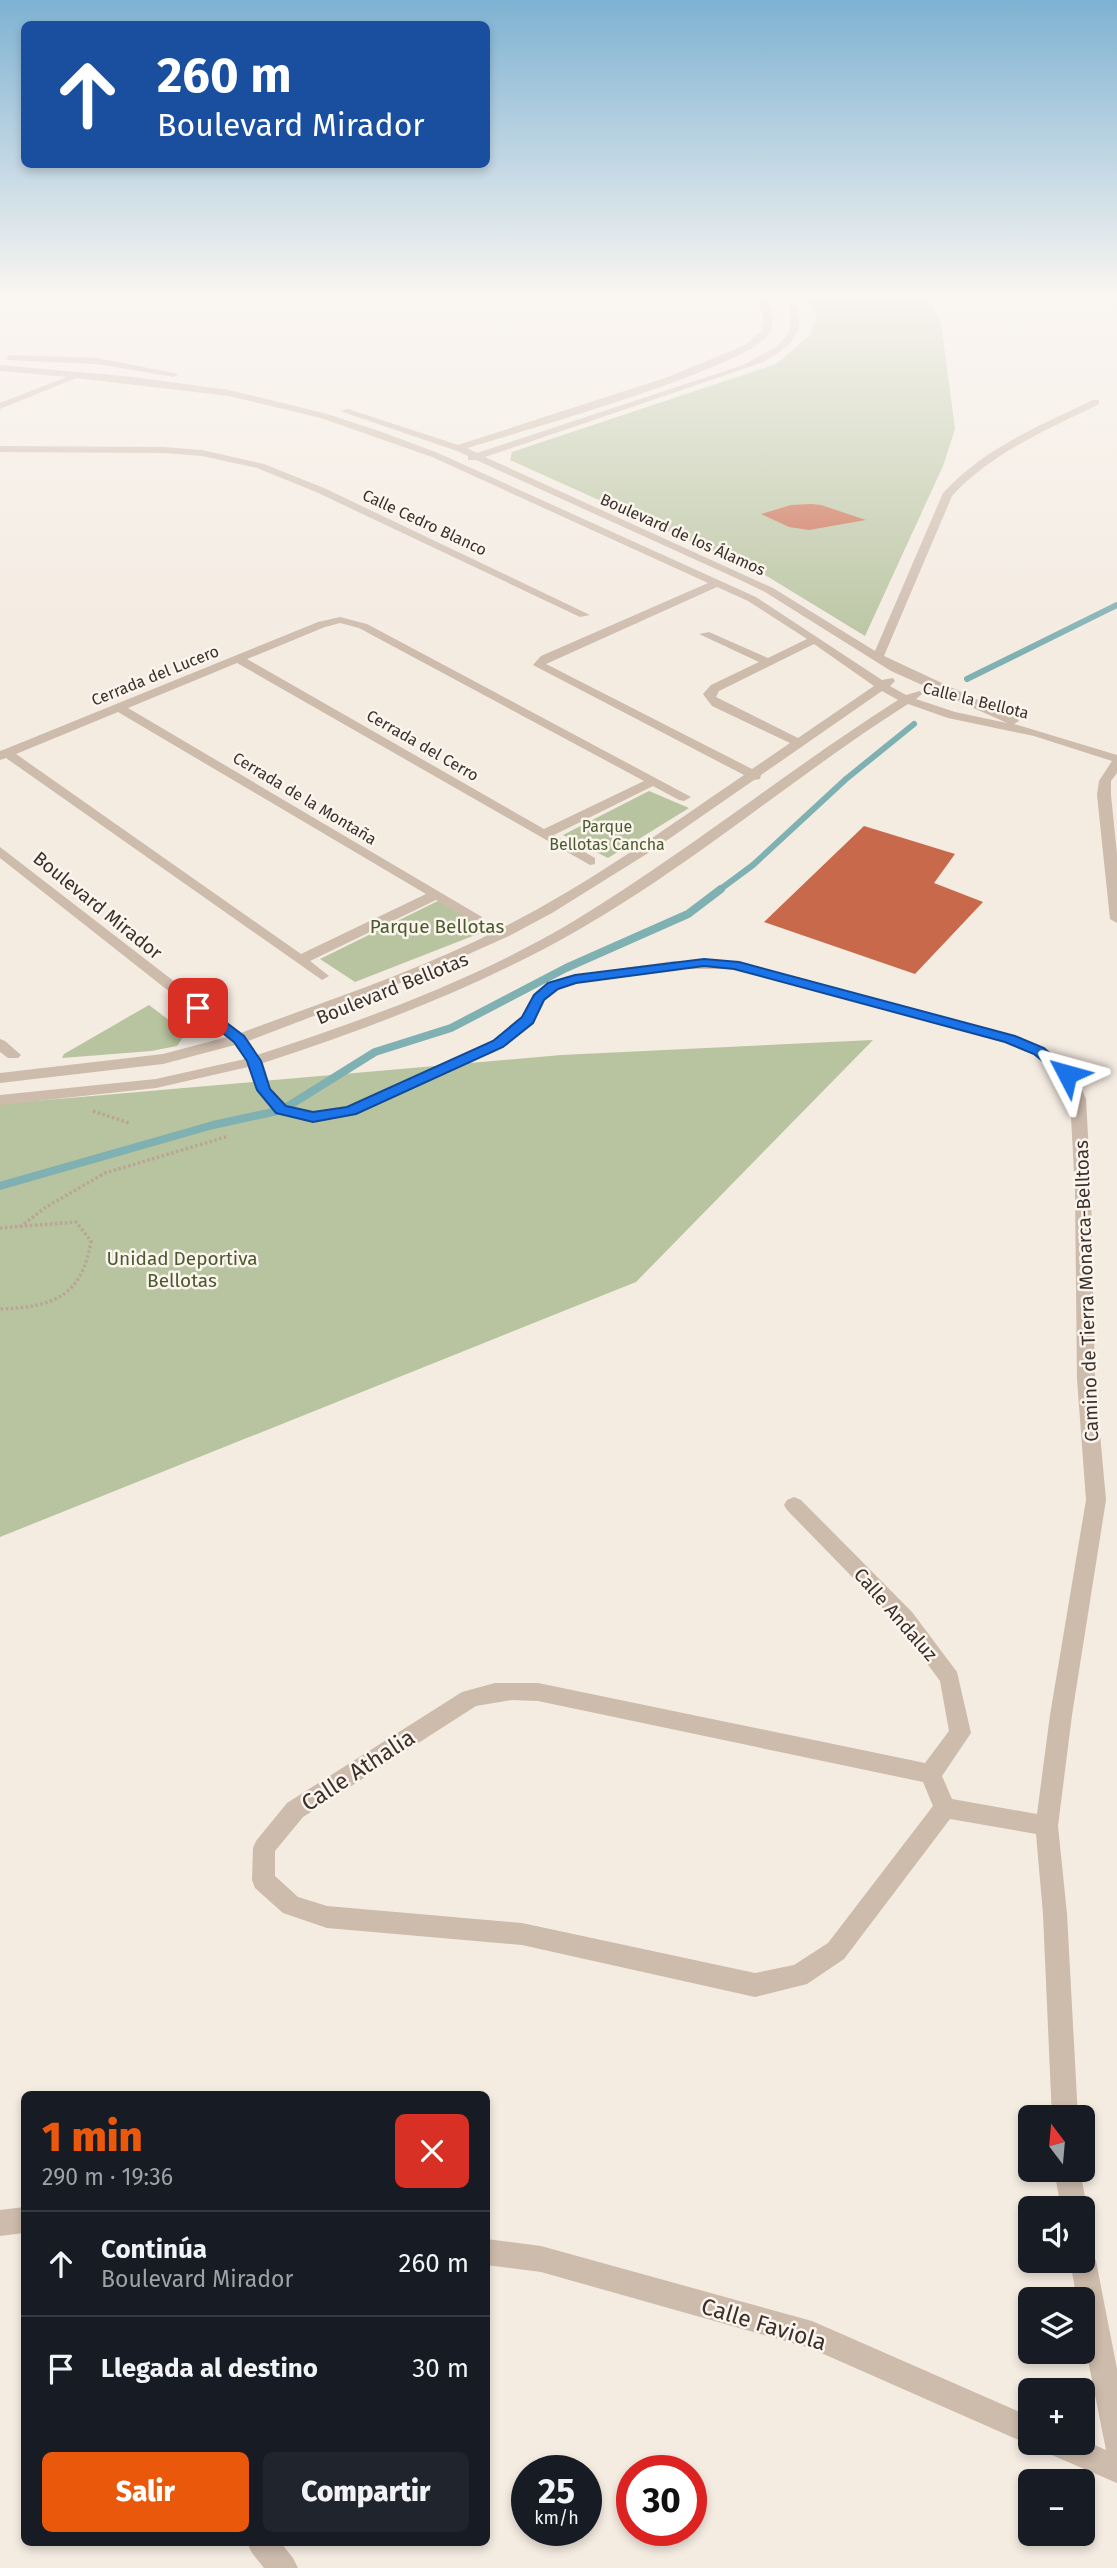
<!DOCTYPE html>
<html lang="es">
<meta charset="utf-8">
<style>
body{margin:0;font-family:"Fira Sans",sans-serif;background:#20242c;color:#f1f3f6;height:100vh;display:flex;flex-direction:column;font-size:26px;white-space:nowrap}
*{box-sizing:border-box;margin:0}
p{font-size:23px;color:#9ea1a6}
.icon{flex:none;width:38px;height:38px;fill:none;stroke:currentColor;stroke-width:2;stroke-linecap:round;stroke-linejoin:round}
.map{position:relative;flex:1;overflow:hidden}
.sheet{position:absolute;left:21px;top:2091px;width:469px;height:455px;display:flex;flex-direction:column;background:#171b24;border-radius:10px;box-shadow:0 4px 10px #0003}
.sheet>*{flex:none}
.hud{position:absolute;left:21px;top:21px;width:469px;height:147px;border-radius:10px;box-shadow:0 4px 10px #0003;background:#1a4fa0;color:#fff;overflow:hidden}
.needle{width:46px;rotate:344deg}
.buttons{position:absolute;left:1018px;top:2105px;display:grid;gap:14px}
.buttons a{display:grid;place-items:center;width:77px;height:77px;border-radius:10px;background:#171b24;box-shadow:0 4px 10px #0003;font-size:35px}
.speed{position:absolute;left:511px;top:2455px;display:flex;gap:14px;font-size:35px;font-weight:700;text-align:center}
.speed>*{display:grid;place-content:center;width:91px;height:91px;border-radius:50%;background:#171b24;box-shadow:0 4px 10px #0003;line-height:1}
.speed small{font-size:18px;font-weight:400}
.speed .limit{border:10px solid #d22;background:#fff;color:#111}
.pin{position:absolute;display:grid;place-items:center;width:60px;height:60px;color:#fff;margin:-30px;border-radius:14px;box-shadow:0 4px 10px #0006}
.me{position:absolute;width:77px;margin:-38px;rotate:309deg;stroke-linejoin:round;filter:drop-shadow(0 0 5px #0008)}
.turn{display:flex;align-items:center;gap:24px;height:147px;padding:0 21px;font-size:32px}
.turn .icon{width:91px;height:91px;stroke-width:2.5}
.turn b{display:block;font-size:49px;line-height:60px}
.round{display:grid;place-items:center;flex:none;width:74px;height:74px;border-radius:10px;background:#20242c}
.overview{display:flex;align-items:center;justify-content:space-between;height:119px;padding:0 21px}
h1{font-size:42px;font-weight:800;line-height:52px;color:#ea580c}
.button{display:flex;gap:14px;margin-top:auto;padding:14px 21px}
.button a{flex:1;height:80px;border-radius:10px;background:#ea580c;color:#fff;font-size:28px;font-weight:800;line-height:80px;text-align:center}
.button a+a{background:#20242c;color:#f1f3f6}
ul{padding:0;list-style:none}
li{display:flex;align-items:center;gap:21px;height:105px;padding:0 21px;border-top:2px solid #363941}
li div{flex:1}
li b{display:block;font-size:26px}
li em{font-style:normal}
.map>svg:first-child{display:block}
</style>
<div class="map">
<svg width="1117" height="2568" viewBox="0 0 1117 2568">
<rect width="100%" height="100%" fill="#f4ebe1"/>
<g fill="#b8c4a0">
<path d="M807,298H930L941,323L955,429L943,466L865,636L765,575L510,460L512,452L776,364L810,335L817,312Z"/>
<path d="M649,791L689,808L608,858L563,835Z"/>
<path d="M442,899L488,930L355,982L320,959Z"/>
<path d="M149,1005L186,1033L177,1046L151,1051L62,1058L64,1054Z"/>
<path d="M873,1040L636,1282L0,1537V1104L561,1055Z"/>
</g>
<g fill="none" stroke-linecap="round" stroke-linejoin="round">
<g stroke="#7fb0b2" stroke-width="6">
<path d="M967,679L1117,605"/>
<path d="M718,891L753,865L846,779L914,724"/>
</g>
<path stroke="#7fb0b2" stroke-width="8" d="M0,1186L213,1125L282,1110L375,1052L451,1028L566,968L688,914L721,889"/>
</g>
<g fill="#c8694b">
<path d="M811,504L821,505L866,520L809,530L789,527L761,514L791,505Z"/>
<path d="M864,826L955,854L934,883L983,902L915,974L764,922Z"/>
</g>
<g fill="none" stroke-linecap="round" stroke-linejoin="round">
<g stroke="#b9a596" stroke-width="3.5" stroke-dasharray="2.5 2.5" stroke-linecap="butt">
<path d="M93,1111L129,1123"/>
<path d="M20,1227L46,1207L105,1173L229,1136"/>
<path d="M0,1228L76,1222L91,1241C82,1297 53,1307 0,1309"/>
</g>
<g fill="#cdbbac" fill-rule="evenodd">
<path d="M758,298H766C771,308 776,323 769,334C748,368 516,433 467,448L477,453L743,365L776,347L789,333L791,312L786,298H794C808,334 791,347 761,363L485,457L773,588L875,651L943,493C984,448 1039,426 1093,400H1099V404C1047,430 992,452 952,496L884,656L1017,718L1019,721L1014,724L1117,755V773L1111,781V795L1117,854V923L1110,919L1097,795L1099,781L1112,761L1034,736L948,718L908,704C796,775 695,863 580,929C481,986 371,1028 263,1063L271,1088L287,1106L313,1112L347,1106L493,1041L522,1016L534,995L548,983L575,975L674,961H734L1015,1036L1044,1048L1075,1074L1086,1099L1091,1191L1095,1379L1106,1500L1072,1715L1058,1826L1067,1914L1078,2118H1052L1043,1914L1036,1834L950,1819L844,1959L807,1984L755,1997L522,1945L327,1928L283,1913L255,1888L252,1880L253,1848L256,1841L287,1803L462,1692L495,1683H538L925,1763L949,1731L940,1681L898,1624L787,1510L784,1505L787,1500L794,1497L801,1500L912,1612L957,1672L971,1733L942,1776L952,1799L1037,1814L1050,1715L1086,1500L1077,1379L1075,1191L1070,1099L1060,1076L1034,1054L1005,1042L733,969H674L577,983L558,989L545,1000L533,1022L503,1047L351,1116L313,1122L276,1114L256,1090L248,1067L156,1088L0,1105V1095L156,1079L245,1059L235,1045L163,1064L0,1083V1073L163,1054L227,1037L0,858V847L241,1033C328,1000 419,971 502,928C587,885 665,829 744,775L533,665L541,656L708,583L432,457L321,418L229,396L76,378L0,409V403L67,377L0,371V365L133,377L229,390L327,414L382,432L438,453L756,597L882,680L893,678L895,681L890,686L906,695L920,691L922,694L916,699L955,712L1007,723L891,671L765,592L738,579L476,460H468V456L457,451L340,411L348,409L458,445L668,377L745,345L762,330L763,316ZM717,587L748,601L807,639L768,658L709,632L699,634L759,662L711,685L703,694L712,706L790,743L752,769L546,664ZM814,644L874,686L798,738L716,697L719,691ZM882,691L898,700C788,770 686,853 574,921C477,979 365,1020 257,1055L248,1041L424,974L509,936L552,913L653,850L754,780L760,779L761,775ZM512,1700L538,1701L923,1782L933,1806L828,1943L794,1965L755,1973L522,1923L327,1906L298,1897L275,1876V1851L303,1817L476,1706Z"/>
<path d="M10,355L97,358L179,374L174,377L97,364L7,360L6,358Z"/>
<path d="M0,446L164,447L202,450L264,464L324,488L590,615L580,617L316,492L257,468L202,456L164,453L0,452Z"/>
<path d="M340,617L367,624L691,797L684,801L679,800L653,786L554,835L595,858V864L590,865L237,663L128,708L482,917L480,920H470L436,900L310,961L329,976L322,980L6,758L0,760V751L3,750L318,622ZM340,623L359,628L644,781L544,829L247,659L325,627ZM118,712L426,894L301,954L16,754Z"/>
<path d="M0,1039L5,1041L21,1055L18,1058H8L0,1052Z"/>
<path d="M1054,2170H1080L1087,2208L1083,2217V2208H1061Z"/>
<path d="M24,2207V2233L0,2236V2210Z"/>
<path d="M486,2239L541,2246L812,2321L1031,2417V2443H1036L1031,2445L1021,2441L810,2348L541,2272L486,2265Z"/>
<path d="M1083,2248L1092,2252L1096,2261L1117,2369V2483L1047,2453L1043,2443H1083V2440L1106,2450L1083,2335V2300H1077L1070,2261H1083Z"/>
<path d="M247,2543H281L293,2558L298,2568H264L252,2553Z"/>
</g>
</g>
<linearGradient id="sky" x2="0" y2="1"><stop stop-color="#7eb2d2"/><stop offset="0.45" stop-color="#faf6f2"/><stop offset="1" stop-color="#faf6f2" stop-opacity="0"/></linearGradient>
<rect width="1117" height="657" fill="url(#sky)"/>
<path fill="#1a73e8" stroke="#114b97" stroke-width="2" d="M704,959L739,962L1015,1036L1044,1048L1074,1074L1067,1078L1062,1077L1034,1054L1005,1042L734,969L704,966L576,983L558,989L544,1000L533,1023L503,1047L356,1114L313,1122L276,1113L257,1090L247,1061L234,1042L191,1008L198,1004L203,1005L244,1036L261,1061L270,1089L286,1106L313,1112L347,1107L493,1041L522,1017L534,995L548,983L575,975Z"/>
<g text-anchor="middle" stroke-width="5" stroke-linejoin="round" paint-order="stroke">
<g font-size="16" fill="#3b302b" stroke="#fbf5ee">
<text transform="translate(425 522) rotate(25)" y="6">Calle Cedro Blanco</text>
<text transform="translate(683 534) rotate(24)" y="6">Boulevard de los Álamos</text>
<text transform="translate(155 675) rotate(-22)" y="6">Cerrada del Lucero</text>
<text transform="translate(976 700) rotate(14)" y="6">Calle la Bellota</text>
<text transform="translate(423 745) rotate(30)" y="6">Cerrada del Cerro</text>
<text transform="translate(305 798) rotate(31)" y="6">Cerrada de la Montaña</text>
</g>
<g font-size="16" fill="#4a5a2e" stroke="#fbf5ee">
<text x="607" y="832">Parque<tspan x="607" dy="18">Bellotas Cancha</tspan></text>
</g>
<g font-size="19" fill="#3b302b" stroke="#fbf5ee">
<text transform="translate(98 905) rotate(39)" y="7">Boulevard Mirador</text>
<text transform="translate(392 988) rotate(-22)" y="7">Boulevard Bellotas</text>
<text transform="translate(1086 1291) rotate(-92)" y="7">Camino de Tierra Monarca-Belltoas</text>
<text transform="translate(896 1614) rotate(49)" y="7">Calle Andaluz</text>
</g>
<g font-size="19" fill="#4a5a2e" stroke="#fbf5ee">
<text x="437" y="933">Parque Bellotas</text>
<text x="182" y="1265">Unidad Deportiva<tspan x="182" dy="22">Bellotas</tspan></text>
</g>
<g font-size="23" fill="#3b302b" stroke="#fbf5ee">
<text transform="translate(358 1770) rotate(-33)" y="8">Calle Athalia</text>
<text transform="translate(764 2324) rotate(17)" y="8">Calle Faviola</text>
</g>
</g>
</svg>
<div class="buttons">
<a><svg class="needle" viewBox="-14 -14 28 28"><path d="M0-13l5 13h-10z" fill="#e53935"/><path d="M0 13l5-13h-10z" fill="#9ea1a6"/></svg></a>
<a><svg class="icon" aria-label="sound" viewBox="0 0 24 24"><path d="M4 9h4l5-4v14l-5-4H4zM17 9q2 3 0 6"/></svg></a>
<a><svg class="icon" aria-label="layers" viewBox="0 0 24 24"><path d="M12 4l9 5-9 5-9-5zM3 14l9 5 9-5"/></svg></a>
<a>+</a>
<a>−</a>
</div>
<div class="speed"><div>25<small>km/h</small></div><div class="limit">30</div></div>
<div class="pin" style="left:198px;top:1008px;background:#d93025"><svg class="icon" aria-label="arrive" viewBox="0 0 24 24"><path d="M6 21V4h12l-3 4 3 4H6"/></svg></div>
<svg class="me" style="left:1067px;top:1074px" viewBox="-20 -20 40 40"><path d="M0-17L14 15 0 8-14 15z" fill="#1a73e8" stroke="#fff" stroke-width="4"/></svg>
<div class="hud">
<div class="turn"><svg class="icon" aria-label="ahead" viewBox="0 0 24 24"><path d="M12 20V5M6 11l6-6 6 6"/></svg><div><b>260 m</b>Boulevard Mirador</div></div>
</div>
<section class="sheet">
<div class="overview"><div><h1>1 min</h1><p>290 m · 19:36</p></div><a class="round" style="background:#d93025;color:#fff"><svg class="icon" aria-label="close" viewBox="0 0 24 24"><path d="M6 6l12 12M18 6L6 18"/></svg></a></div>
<ul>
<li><svg class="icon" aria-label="ahead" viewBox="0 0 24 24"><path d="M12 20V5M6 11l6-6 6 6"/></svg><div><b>Continúa</b><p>Boulevard Mirador</p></div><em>260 m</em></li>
<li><svg class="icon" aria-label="arrive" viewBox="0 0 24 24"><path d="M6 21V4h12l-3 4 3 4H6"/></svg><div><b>Llegada al destino</b></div><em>30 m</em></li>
</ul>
<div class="button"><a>Salir</a><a>Compartir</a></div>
</section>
</div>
